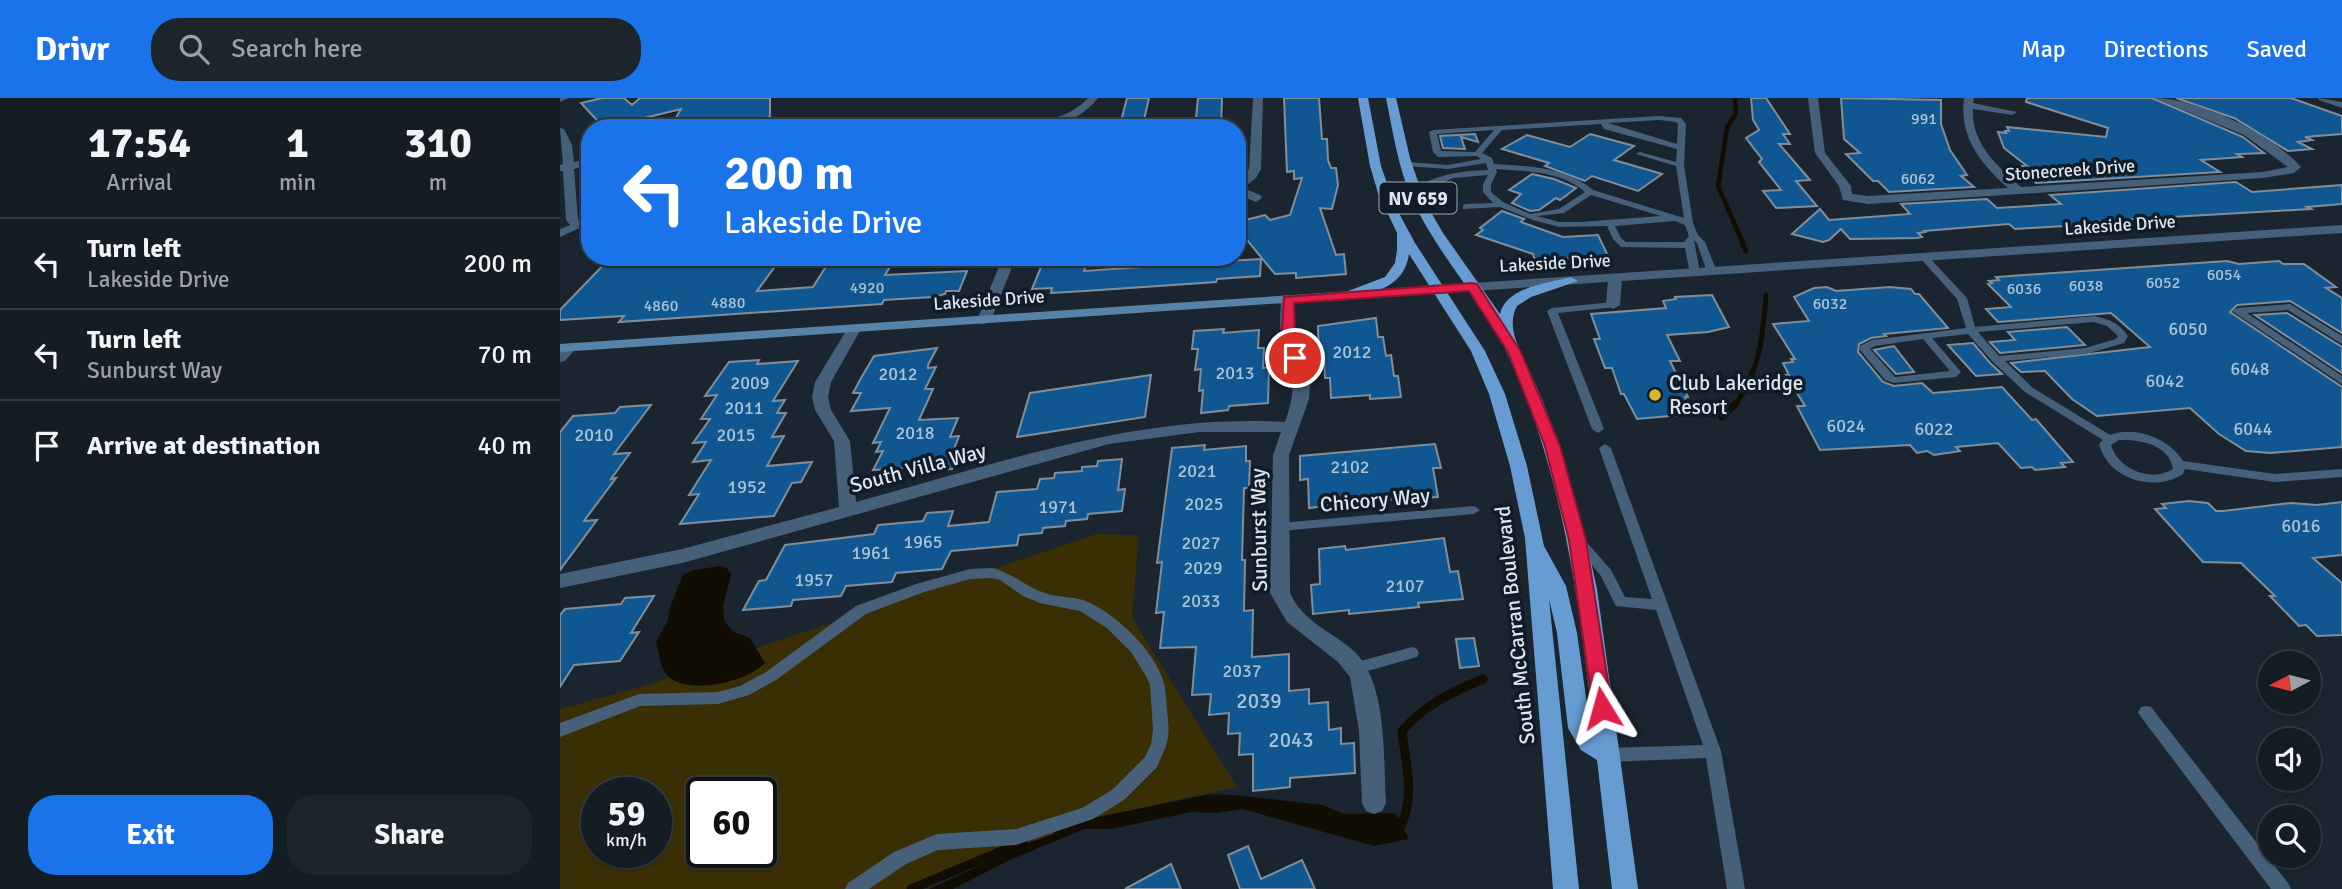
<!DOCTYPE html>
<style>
body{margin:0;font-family:Signika,sans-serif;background:#1d252c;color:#f1f3f6;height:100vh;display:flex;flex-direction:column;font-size:26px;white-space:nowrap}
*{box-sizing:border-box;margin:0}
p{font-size:23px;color:#9da1a6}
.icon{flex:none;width:38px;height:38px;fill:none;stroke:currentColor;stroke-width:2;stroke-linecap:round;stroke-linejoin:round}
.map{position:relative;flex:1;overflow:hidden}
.drawer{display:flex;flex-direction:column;background:#141c24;width:560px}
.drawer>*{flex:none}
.hud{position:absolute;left:21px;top:21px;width:665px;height:147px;border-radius:28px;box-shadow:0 2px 5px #0004,0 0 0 2px #333a41;background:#1a73e8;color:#fff;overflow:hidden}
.needle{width:46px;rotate:263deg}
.tools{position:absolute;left:1698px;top:553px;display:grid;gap:14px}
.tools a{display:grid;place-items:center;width:63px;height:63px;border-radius:50%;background:#141c24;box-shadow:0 2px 5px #0004,0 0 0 2px #333a41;font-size:35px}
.speed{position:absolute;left:21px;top:679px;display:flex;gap:14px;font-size:35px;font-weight:700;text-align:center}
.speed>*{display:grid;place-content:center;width:91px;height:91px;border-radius:50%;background:#141c24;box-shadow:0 2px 5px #0004,0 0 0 2px #333a41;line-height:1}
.speed small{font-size:18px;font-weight:400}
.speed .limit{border:4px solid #111;border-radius:10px;background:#fff;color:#111}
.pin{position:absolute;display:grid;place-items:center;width:60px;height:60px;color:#fff;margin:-30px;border:4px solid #fff;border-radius:50%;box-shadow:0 2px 7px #0007}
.me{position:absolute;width:77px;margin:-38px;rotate:352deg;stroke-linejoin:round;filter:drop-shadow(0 0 5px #0008)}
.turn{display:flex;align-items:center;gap:24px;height:147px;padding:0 28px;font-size:32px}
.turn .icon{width:91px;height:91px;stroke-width:2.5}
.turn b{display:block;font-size:49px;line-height:60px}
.eta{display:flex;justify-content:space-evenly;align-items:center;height:119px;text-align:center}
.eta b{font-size:42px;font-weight:700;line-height:49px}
.cta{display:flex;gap:14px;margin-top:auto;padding:14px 28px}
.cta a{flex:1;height:80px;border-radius:28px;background:#1a73e8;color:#fff;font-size:28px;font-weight:700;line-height:80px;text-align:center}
.cta a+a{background:#1d252c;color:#f1f3f6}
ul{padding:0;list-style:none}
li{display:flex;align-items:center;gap:21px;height:91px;padding:0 28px;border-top:2px solid #333a41}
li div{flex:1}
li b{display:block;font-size:26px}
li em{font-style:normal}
header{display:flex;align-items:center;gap:42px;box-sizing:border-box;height:98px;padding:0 35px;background:#1a73e8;color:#fff}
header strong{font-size:33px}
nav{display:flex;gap:38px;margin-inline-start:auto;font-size:24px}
.search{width:490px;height:63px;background:#1d252c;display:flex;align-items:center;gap:18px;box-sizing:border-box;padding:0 24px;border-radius:28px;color:#9da1a6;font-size:26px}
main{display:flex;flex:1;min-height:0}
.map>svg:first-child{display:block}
</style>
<header>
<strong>Drivr</strong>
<div class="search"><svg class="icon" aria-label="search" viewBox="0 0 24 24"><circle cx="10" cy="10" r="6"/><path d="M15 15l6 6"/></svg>Search here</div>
<nav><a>Map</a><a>Directions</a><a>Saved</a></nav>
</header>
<main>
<section class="drawer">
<div class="eta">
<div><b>17:54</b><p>Arrival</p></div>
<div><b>1</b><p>min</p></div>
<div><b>310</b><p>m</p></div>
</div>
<ul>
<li><svg class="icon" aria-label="left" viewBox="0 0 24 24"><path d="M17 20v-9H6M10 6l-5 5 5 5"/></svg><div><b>Turn left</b><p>Lakeside Drive</p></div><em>200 m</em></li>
<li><svg class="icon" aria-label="left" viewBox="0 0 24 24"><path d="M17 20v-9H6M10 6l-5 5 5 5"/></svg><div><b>Turn left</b><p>Sunburst Way</p></div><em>70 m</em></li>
<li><svg class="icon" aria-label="arrive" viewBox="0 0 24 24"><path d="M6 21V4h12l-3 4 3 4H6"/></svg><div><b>Arrive at destination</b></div><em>40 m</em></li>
</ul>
<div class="cta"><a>Exit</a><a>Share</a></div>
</section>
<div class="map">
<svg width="1782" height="791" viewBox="0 0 1782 791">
<rect width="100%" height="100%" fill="#1a2530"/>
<path fill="#3a2e04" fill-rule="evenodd" d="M536,436L579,437L572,520L677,689L540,719L360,785L350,791H0V611L87,587ZM37,695H96V754H37ZM142,695H201V754H142Z"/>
<g fill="#110d03">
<path d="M161,468L167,470L171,477L163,508L164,522L172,533L190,540L205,565C187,584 125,599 106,576C100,568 99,553 96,544L108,522L110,509L123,477L133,472Z"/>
<path d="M674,697L762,707L784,716L835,715L849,741L814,748L683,711L656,715L631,714L552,731H524L450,762L393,791H369L471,744L524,726L552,724Z"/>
</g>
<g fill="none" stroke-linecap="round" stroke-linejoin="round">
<path stroke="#110d03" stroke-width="4.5" d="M1175,0L1176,15L1167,30L1158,88L1179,136"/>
<g stroke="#110d03" stroke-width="5">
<path d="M1178,134L1186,153"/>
<path d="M1175,307C1200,274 1203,237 1206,197"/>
</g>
<path stroke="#110d03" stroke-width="7" d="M1162,319L1176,305"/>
<g stroke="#110d03" stroke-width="9">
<path d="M497,732L649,701H668"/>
<path d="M837,735C857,703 846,669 842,633C864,607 892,594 923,581"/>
<path d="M351,791L463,744"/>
</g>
</g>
<g fill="#105791" stroke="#808e9c" stroke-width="2">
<path d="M42,0H64L72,7L80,0H210V18L198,30H110L121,11L44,30L21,5Z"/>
<path d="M567,0H589L584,22L561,23Z"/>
<path d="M638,0H662L661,30H635Z"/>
<path d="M724,0H759L762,41H767L768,62L771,70H776L778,87L772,111L760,110L776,157L784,156L786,176L736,180V175L715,176L677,130V124L705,117L710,122L730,117L742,80L734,81V73L727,74Z"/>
<path d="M1191,0H1206L1230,36H1223L1230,46H1219L1250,82L1236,83L1257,108L1216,110L1203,93L1221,92L1199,64L1202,61L1186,40L1199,32L1193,22Z"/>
<path d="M1281,0L1381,2V26L1390,52L1407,77L1401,78L1414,89L1329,94L1318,83H1313L1286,56L1300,55L1284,41Z"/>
<path d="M1467,0H1592L1683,39L1704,55L1677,56L1682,59L1641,62L1660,74L1476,85L1459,71H1462L1459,68H1467L1444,50L1438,34L1446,35L1445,33H1449L1447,29L1546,39L1548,30L1466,4Z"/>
<path d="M1616,0H1731L1782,18V36L1745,39L1752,42L1738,44L1752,51L1728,53L1674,20Z"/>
<path d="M915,36L918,44L901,39L905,51L883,50L880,38Z"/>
<path d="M1030,36L1074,48L1054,62L1102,76L1078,93L1032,78L1025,83L985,68L989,65L942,51L967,37L1010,49Z"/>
<path d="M972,76L994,81L1016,90L1000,102L996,100L979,112L970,113L952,105L961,96L949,92Z"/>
<path d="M1676,84L1692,94L1782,87V106L1747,109L1751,111L1524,124L1527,126L1505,128L1455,131L1449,126L1400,130L1364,133L1365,134L1358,135L1362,139L1357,140L1290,141L1281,131L1269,142L1263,144L1232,136L1260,111L1269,122L1350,116L1341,106L1427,101L1437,110L1501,106L1490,97Z"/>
<path d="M942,113L964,121L961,124L1003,139L1038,137L1048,158L975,163L973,156L916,137L923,132L920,130Z"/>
<path d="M51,159H222L197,193L253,189L272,159H336L325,177L407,173L399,193H386L385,196L373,199L324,202L322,206L59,224L64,218L0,222V212Z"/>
<path d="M633,159H650V164L701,161L700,178L657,181L656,184L525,193L491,195L492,190L472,191L481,169L526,167L524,173L613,167V165L632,163Z"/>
<path d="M1667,163L1679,166L1719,163L1723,166H1744L1776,189L1766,190L1782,200V235L1730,203L1677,207L1670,214L1782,289V349L1710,355L1686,353L1659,336L1630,310L1537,318L1512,301L1485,273L1461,274L1451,265L1590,249L1551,215L1438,224L1426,211L1451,209L1428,186L1432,185L1429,183L1439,182L1436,179Z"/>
<path d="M1267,189L1276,193L1330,189L1351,191L1355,196H1359L1388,230L1324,236L1326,238L1311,240L1299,246L1298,254L1323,284L1334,288L1362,285L1373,295L1442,289L1472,322L1476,321L1513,364L1501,365L1505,369L1475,372L1472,369L1461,370L1438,345L1396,349L1400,353L1374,357L1367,353L1357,355L1350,347L1260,352L1237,308H1245L1226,277H1229L1223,265L1233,264L1231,261H1235L1213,226L1249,223L1234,199L1254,190Z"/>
<path d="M1152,197L1169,229L1148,234L1107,237L1120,263H1110L1128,299H1125L1129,313L1119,314L1120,317L1077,321L1064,296H1061L1052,270H1045L1034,241H1040L1031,216L1106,210L1103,203L1116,201L1115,199Z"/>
<path d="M1727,215L1782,249V275L1695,217Z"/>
<path d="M816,220L818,239H823L826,258L831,257L834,278H838L841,299L810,301V297L771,300L770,280H765L764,260H759L758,228Z"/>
<path d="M1507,229L1525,247L1440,255L1430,244L1455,242L1448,234Z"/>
<path d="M664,231L663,235L699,232L698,250H704L703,270L709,269L708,305L669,308L668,312L641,315L643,292L639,293L641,271L635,272L638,251H632L634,233Z"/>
<path d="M1413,245L1430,265L1442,276L1416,278L1388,247Z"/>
<path d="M1334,248L1354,274L1336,276L1314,252Z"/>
<path d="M377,250L368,267V270L376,269L365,291H373L359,322L398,320L390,339L399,338L394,351H399L392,371L364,373L366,368L313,372L323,353L316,354L321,344L313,345L330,310L291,313L301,295H293L300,282L314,258Z"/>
<path d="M199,262L197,266L238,263L213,303L225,302L217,315H226L212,339L224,338L207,368L252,364L241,384L232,385L214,418L120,426L139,396L129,397L151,362L133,364L146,344L133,345L150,321H141L157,297L145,298L169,264Z"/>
<path d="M591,277L585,319L457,339L470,295Z"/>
<path d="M91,307L54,356L70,355L51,381L56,380L24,423L37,422L0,472V334L13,318L55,315L60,309Z"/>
<path d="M875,346L881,370H873L878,399L803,403L749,410L748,381L740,382V358Z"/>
<path d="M645,347L644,352L686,348V363H690L689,390H684L682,462H685L684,513L693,512L692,559L729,556V593L749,591V606L768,604L769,632L781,630V646L794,645L795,675L730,680V689L693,693V656L679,657L680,635L668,636L669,615L649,617L651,596L632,597L636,549L600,550L604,514L596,515L602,464L597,465L612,350Z"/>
<path d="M562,361L558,392L565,391L562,413L528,416L527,421L506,423L505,428L483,430L482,435L459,437L457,447L391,453L382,471L336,475L332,484L286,488L281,498L233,502L231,508L183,512L199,483L206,482L225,447L314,436L318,427L363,423L367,415L393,413L388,428L429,424L437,394L477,391L480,381L494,380L495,375L522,373V369L537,368L538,363Z"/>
<path d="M1629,403L1648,405L1656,413H1663L1731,405L1757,407L1782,404V457L1753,460L1782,485V537L1757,538L1746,527L1739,528L1710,498H1715L1681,465L1643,464L1595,411L1606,410L1602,406Z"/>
<path d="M884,440L890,474L898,473L903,501L858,505L859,509L789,516V512L753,516L751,487L760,486L759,451L785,448L786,452Z"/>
<path d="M94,498L71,535L79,534L60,563L14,567L0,589V517L5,511L61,506L65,500Z"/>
<path d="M914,540L919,568L900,570L896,541Z"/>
<path d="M688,748L701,781L742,762L755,791H680L668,757Z"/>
<path d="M611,766L621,791H565Z"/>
</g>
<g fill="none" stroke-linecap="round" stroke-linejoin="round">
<g fill="#47607a" fill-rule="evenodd">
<path d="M1099,18L1121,20L1126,26L1124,67L1133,125L1138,137L1145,144L1157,174L1155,176H1149L1147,174L1137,145L1134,142L1140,175L1135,178L1130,175L1125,150L1061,149L1053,141L1047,128L999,129L973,122L940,109L903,111V107L906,106L933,105L923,94V86L928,77L893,80L858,96L851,94C873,76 901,73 928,72L926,65L888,71L846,68L842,66L846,64L888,67L921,61L917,58L878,59L873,54L869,34L873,32ZM1099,22L1116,24L1118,26L1117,46L1048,25ZM1041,26L1044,31L1117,51L1116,64L1080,54L1076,56L1116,68L1124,120L1033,92C1007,69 967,68 934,66L932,60L922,55L942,32ZM934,32L915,54L881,53L877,36ZM936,71C965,73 1002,73 1025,94L999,111L970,116L943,104L931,94V86L937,74ZM1031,97L1101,118L1020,124H999L977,118L1004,115ZM1115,123L1125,127L1129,138L1124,144H1066L1061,140L1055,128Z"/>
<path d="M1364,156L1367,157L1407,200L1415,229L1534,218C1549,221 1559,225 1568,238L1564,245L1526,256L1445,263L1473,290L1550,337C1575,327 1610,341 1623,363L1715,376L1782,371V379L1715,384L1625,371L1623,376C1594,395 1548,381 1539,346L1543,342L1465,294L1432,263L1408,236L1372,240L1401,274L1396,279L1334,285L1325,282L1300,252V248L1312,242L1406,230L1397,201L1361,161L1359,159ZM1534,224L1547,228L1558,238L1556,241L1525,250L1439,258L1418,234ZM1363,241L1390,273L1335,279L1310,251L1315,248ZM1559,342C1580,341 1610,347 1613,371C1591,385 1558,371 1551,347Z"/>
<path d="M1053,204L1058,207L1056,209L998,215L1044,331L1038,335L1032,331L987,213L992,210Z"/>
<path d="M1730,206L1782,238V246L1728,212L1687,215L1782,278V286L1672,213L1677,210Z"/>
<path d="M1045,346L1051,350L1161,653L1185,791H1167L1146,660L1048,664L1042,662L1040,657L1042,652L1048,650L1143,647L1096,512L1056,508L1041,478L1012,443L1013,440H1023L1051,472L1065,499L1092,501L1039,350Z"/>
<path d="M914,408L920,412L914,416L720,433L714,429L720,425Z"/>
<path d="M432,470C455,476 465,489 485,495C499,500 515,498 528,504C557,517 595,553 604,585C606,593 606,603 607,612C608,623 610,633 607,644C605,653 600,661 597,669L564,702L533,721L456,747L378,752L346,766L309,791H285L288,785L334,754L377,736L456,731L522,710L552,692L585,659L591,646L593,632L590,587L586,578L571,554L547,530L520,513L480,505L463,498L440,482L432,480L410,481L364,494L306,516L216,582L189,597L158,606L80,608L0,639V625L79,596L158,594L180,588L206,574L296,508L356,486L410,471Z"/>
<path d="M852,549L857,551L859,555L857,559L797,576L792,574L790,570L792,566L797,564Z"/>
<path d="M1586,608L1591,609L1728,785L1731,791H1711L1581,619L1578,614L1581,609Z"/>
</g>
<g fill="#47607a" fill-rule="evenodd">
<path d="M0,0H9L0,4Z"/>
<path d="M528,0H538C510,36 463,30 422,30L427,27C462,25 502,28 528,0Z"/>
<path d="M693,0H703L701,71L696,80L683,90L700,97L702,100L696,104L677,96V83L689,71Z"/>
<path d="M1248,0H1258L1265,55L1291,88L1292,96L1308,98L1448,90C1420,65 1399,39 1404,0H1414L1413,5L1457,14L1452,17L1413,11C1411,45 1437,68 1461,89L1703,74L1728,69L1684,37L1594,0C1638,0 1712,36 1741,69L1734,75L1703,80L1308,106L1283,102L1279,88L1255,55Z"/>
<path d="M1758,0L1782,4V10L1759,2Z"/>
<path d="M0,30L4,31L12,47L14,64L30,61V67L14,71L18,121L24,128L0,139V131L10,127L6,122L3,73H0V67L3,66Z"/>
<path d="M443,159H456L431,222L424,226L419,225L417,222Z"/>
<path d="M1055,177L1062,181L1060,207L1053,211L1046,207L1048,181Z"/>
<path d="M728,197L735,201V234L750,286L749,301L729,357L730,495C743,524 771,533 794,553C828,585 823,661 826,705L822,713L814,716L806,713L802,705L799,633L790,579L778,564L727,524L710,495L713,357L721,334H639L549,346L122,465L0,490V476L122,451L279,409L274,343L255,312L252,299L255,284L289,228H299L301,231L271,284L268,299L271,312L290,343L296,404C437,366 577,315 725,324C741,279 727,277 721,235C719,224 721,212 721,201Z"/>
<path d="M10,245L17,249L5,263L0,264V251Z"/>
</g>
<path fill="#47607a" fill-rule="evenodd" d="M1782,127V135L912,193L905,189L912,185Z"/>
<path fill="#5982ab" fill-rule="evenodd" d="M912,185L919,189L917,192L0,254V246Z"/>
<path fill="#669cd1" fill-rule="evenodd" d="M798,0H808L821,68L835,108L855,145L925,253L945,296L967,368L984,448L1006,488L1017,535L1030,628L1034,634C1019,503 1004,378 948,257C925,207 886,166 860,117C840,81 834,40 826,0H836L850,60L865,104L883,135L940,216C946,189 988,185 1011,179L1018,183L971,199L957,208C945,231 961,252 970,274C1002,343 1021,417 1037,491L1078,791H1052L1037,662L1021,652L1008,630L997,535L989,501L1019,791H993L965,440L950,368L929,296L911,253L849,156C844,191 812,195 782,202L775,198L825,179L835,165L837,152V135L818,95L810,68Z"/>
</g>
<path fill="#e11d48" stroke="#92132f" stroke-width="2" d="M912,185L917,186L961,254L1000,348L1026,442L1052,610L1049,615L1042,618L1036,615L1033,610L1009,442L985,348L948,254L909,193L734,205L735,234L742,260L735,264L728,260L722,234L724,199Z"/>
<circle fill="#d7b434" stroke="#101c27" stroke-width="2.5" cx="1095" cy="297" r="7"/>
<g text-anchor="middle" stroke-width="7" stroke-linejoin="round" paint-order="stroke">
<g font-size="16" fill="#aac2d6">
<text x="1364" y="26">991</text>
<text x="1358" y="86">6062</text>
<text x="1664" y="182">6054</text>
<text x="1603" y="190">6052</text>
<text x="1526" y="193">6038</text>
<text x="307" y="195">4920</text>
<text x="1464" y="196">6036</text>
<text x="168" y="210">4880</text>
<text x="1270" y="211">6032</text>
<text x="101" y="213">4860</text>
</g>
<g font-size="18" fill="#dee5ed" stroke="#101c27">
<text transform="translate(1510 72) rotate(-4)" y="6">Stonecreek Drive</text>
<text transform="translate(1560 127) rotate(-4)" y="6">Lakeside Drive</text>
<text transform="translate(995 165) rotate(-3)" y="6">Lakeside Drive</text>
<text transform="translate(429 202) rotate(-4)" y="6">Lakeside Drive</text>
</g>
<g font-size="18" fill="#aac2d6">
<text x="1628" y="237">6050</text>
<text x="792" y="260">2012</text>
<text x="1690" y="277">6048</text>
<text x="675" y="281">2013</text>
<text x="338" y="282">2012</text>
<text x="1605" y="289">6042</text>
<text x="190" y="291">2009</text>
<text x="184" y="316">2011</text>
<text x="1286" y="334">6024</text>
<text x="1374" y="337">6022</text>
<text x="1693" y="337">6044</text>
<text x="355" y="341">2018</text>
<text x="34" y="343">2010</text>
<text x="176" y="343">2015</text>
<text x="790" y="375">2102</text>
<text x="637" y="379">2021</text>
<text x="187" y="395">1952</text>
<text x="644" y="412">2025</text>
<text x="498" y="415">1971</text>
<text x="1741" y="434">6016</text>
<text x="363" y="450">1965</text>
<text x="641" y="451">2027</text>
<text x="311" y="461">1961</text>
<text x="643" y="476">2029</text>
<text x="254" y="488">1957</text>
<text x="845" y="494">2107</text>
<text x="641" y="509">2033</text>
<text x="682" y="579">2037</text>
</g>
<rect fill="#101c27" stroke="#a0a9b2" stroke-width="2" x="819.5" y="84.5" width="77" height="31" rx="5"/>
<g font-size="19" font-weight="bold" fill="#dee5ed">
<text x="858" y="107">NV 659</text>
</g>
<g font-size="21" fill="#dee5ed" stroke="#101c27" text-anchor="start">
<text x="1109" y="292">Club Lakeridge<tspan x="1109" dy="24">Resort</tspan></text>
</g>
<g font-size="21" fill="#dee5ed" stroke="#101c27">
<text transform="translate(358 370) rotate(-15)" y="7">South Villa Way</text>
<text transform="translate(815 402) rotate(-5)" y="7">Chicory Way</text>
<text transform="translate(699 432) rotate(-91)" y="7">Sunburst Way</text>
<text transform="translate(955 527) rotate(-96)" y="7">South McCarran Boulevard</text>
</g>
<g font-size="21" fill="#aac2d6">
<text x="699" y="610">2039</text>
<text x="731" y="649">2043</text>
</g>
</g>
</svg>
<div class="tools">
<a><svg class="needle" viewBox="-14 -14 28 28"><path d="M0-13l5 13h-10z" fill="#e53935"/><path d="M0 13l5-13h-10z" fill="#9da1a6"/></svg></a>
<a><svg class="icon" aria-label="sound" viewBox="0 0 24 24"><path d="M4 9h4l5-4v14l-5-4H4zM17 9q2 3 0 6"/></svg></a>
<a><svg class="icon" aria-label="search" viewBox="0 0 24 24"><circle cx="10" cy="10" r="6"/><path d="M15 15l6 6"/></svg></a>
</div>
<div class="speed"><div>59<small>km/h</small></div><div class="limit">60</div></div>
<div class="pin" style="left:735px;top:260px;background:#d93025"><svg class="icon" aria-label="arrive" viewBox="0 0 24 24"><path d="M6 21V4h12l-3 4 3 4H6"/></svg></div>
<svg class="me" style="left:1042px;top:610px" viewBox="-20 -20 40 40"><path d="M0-17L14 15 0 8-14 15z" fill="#e11d48" stroke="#fff" stroke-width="4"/></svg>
<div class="hud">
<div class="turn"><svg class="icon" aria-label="left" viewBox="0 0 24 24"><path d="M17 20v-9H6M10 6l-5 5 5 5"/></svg><div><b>200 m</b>Lakeside Drive</div></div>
</div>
</div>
</main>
